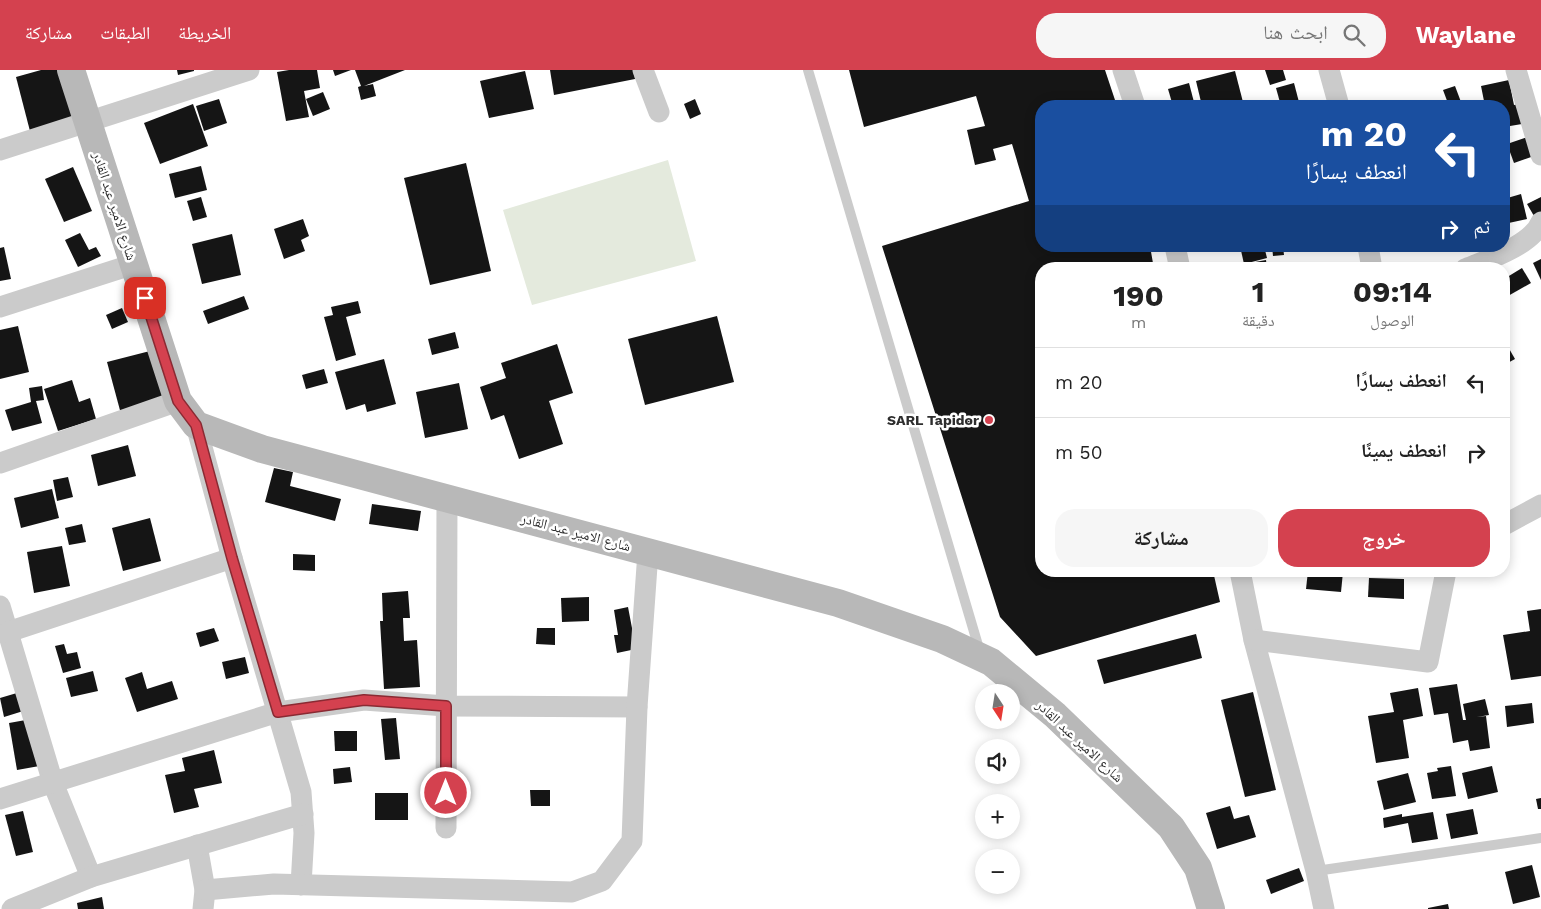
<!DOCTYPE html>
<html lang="ar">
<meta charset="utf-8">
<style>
body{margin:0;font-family:"Work Sans","Noto Naskh Arabic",sans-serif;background:#f6f6f6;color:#222;direction:rtl;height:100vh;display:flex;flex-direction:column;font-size:19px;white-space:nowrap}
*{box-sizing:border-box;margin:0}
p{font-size:16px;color:#767676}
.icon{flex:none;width:28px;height:28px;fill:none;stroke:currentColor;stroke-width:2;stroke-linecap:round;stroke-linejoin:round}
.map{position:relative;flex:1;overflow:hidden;direction:ltr}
.side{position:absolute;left:1035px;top:192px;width:475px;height:315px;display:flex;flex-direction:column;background:#fff;border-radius:20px;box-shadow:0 2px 12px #0003;direction:rtl}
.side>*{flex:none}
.top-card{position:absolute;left:1035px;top:30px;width:475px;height:152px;border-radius:20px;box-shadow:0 2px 12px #0003;direction:rtl;background:#1a4fa0;color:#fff;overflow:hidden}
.needle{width:32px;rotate:168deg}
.buttons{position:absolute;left:975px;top:614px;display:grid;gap:10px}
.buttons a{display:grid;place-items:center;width:45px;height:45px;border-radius:50%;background:#fff;box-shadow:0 2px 12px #0003;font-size:25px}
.pin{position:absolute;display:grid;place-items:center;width:42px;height:42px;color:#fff;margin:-21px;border-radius:10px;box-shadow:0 2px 8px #0006}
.me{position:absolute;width:55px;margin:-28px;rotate:0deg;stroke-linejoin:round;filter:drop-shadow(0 0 4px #0008)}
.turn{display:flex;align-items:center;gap:18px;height:105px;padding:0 20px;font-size:22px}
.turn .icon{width:65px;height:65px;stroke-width:2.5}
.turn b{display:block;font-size:35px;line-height:42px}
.then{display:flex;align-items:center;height:48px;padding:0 20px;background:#0003;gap:10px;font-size:19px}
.eta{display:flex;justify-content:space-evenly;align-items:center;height:85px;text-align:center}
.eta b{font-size:30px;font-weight:700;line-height:35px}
.cta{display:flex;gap:10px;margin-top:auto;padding:10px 20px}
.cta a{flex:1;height:58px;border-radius:20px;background:#d4414f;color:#fff;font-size:20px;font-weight:700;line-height:58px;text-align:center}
.cta a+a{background:#f6f6f6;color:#222}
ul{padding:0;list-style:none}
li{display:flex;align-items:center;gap:15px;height:70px;padding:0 20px;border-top:1px solid #e0e0e0}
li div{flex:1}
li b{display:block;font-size:19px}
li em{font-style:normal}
header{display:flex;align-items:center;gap:30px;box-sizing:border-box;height:70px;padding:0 25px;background:#d4414f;color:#fff}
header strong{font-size:24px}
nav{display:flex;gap:28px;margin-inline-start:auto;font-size:18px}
.search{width:350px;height:45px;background:#f6f6f6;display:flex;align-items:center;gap:12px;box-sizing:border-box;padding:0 18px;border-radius:20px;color:#767676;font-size:19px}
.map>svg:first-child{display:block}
</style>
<header>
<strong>Waylane</strong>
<div class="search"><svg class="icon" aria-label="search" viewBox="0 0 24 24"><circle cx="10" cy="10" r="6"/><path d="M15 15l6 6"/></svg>ابحث هنا</div>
<nav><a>الخريطة</a><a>الطبقات</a><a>مشاركة</a></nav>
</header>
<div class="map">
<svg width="1541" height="839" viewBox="0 0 1541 839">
<rect width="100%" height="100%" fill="#fff"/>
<path fill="#e4eadd" d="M668,90L696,191L532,235L503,140Z"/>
<g fill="#151515">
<path d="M41,0H65L78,53L31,65L16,7Z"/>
<path d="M177,0H194V1L178,5Z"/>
<path d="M289,0H317L320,18L304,21L309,47L286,51L277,2Z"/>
<path d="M333,0H351L335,6Z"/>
<path d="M355,0H405L364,16L373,14L376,26L361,30L358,17L361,16Z"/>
<path d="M550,0H634L635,9L554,25Z"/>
<path d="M849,0H1105L1117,36H1041V176H1150L1154,199H1041V501H1213L1220,532L1036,586L1000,547L882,176L1029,131L1012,74L993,79L996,90L975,95L967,60L985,56L976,26L864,57Z"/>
<path d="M1265,0H1283L1286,10L1270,15Z"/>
<path d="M525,1L534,39L489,48L480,11Z"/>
<path d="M1235,1L1244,36H1202L1196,11Z"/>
<path d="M1509,10L1514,35L1519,34L1522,54L1504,57V36H1485L1481,16Z"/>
<path d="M1189,13L1195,36H1173L1168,19Z"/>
<path d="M1294,13L1300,36H1281L1276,18Z"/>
<path d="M1455,16L1461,32L1449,36L1443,20Z"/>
<path d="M323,22L330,39L313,46L306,29Z"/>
<path d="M219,29L227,53L204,61L196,36Z"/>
<path d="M695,29L701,44L690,49L684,34Z"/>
<path d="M193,34L208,76L160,94L144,53Z"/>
<path d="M1530,66L1537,85L1514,93L1507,74Z"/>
<path d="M466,93L491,201L430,215L404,108Z"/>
<path d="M201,96L207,120L175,128L169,104Z"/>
<path d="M73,97L92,141L64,152L45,109Z"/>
<path d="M1521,124L1527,149L1504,154V129Z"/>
<path d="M201,127L207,147L193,151L187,131Z"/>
<path d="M1541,127V142L1534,146L1527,134Z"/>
<path d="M303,149L309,166L301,170L305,181L284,189L274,159Z"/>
<path d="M80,163L89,180L96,177L101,186L78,197L65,170Z"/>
<path d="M232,164L241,205L202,214L192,174Z"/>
<path d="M1240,176H1264L1267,188L1244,194Z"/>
<path d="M1272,176H1283L1284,185L1273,186Z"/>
<path d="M4,177L11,209L0,211V178Z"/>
<path d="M1541,189V210L1533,193Z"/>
<path d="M1266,190L1267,199H1224L1223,198Z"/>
<path d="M1522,198L1531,213L1508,226L1504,219V209Z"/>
<path d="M244,226L249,239L208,254L203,241Z"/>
<path d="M358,231L361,243L346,247L356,285L336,291L324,247L333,245L331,237Z"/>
<path d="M122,238L128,252L112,259L106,245Z"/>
<path d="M717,246L734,312L645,335L628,269Z"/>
<path d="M18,256L29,302L0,309V260Z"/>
<path d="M455,262L459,278L432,285L428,269Z"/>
<path d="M557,274L573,323L549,331L563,374L519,389L504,345L491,350L480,317L506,308L501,293Z"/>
<path d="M1507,275L1515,289L1504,295V276Z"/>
<path d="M150,281L164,332L121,344L107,292Z"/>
<path d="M384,289L396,334L367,342L365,334L346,340L335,302Z"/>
<path d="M324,299L328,313L306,319L302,305Z"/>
<path d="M72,310L79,332L90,328L96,349L58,361L44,319Z"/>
<path d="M459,313L468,359L425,368L416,322Z"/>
<path d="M42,316L44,330L36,331L42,353L12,361L5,340L31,332L29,318Z"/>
<path d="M128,375L136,406L98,416L91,385Z"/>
<path d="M274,398L293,402L290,416L341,429L335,451L265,432Z"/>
<path d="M68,407L73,427L57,431L53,410Z"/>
<path d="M52,419L59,448L21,458L14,428Z"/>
<path d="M372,434L421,441L418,461L369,454Z"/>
<path d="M150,448L161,491L123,501L112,458Z"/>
<path d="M82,454L86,472L69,475L65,458Z"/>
<path d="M62,476L70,516L34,523L27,482Z"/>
<path d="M293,484L315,485V501L293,500Z"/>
<path d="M1308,501L1343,502L1341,522L1306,519Z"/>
<path d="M1369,508L1404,509V529L1368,527Z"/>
<path d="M408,521L410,548H403L404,571L417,570L420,617L384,619L380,551H383L382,523Z"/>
<path d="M589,527V551L562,552L561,528Z"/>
<path d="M628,537L636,579L617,583L614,565H618L614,540Z"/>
<path d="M1541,539V606L1511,610L1503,565L1530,561L1527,541Z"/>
<path d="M214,558L219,571L200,577L196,563Z"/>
<path d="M537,558H555V575L536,574Z"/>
<path d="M1196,564L1202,588L1104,614L1097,590Z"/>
<path d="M64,574L67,584L77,582L81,598L63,603L55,576Z"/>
<path d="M245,587L249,603L226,609L222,592Z"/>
<path d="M93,601L98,621L71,627L66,608Z"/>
<path d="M142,602L147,619L172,611L178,629L137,642L125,608Z"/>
<path d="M1457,614L1463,650H1466L1463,634L1485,629L1489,645L1477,647L1486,646L1490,678L1470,681L1468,670L1453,673L1448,643L1434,645L1429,618Z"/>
<path d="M1418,618L1423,646L1403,650L1409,688L1376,693L1368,646L1394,642L1390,623Z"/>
<path d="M27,620L33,638L4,647L0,628Z"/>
<path d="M1253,622L1276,720L1245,727L1221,630Z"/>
<path d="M1532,633L1534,653L1507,657L1505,636Z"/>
<path d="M37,648L45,695L17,700L9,653Z"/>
<path d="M396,648L400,689L385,690L381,649Z"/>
<path d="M334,661H357V681H335Z"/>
<path d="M214,680L222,713L194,719L199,737L174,743L165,705L185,701L182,688Z"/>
<path d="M1451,696L1456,726L1432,729L1427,703L1438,701L1437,698Z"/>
<path d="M1492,696L1498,722L1468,729L1462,703Z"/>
<path d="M350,697L352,712L334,714L333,699Z"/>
<path d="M1408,703L1416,732L1384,740L1377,711Z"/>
<path d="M530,720H550V736H531Z"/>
<rect x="375" y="723" width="33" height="27"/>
<path d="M1541,728V739H1538L1536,729Z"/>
<path d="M1230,736L1234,749L1249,745L1256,767L1217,779L1206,743Z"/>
<path d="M1473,739L1478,764L1451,769L1446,744Z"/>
<path d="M23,741L33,782L16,786L5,745Z"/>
<path d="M1433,742L1438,769L1412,773L1408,753L1384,758L1383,748L1402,744V747Z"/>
<path d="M1532,795L1540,827L1513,834L1505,802Z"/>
<path d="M1299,798L1304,811L1271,824L1266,810Z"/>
<path d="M102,827L104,839H78L77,833Z"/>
<path d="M1448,834L1449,839H1428V838Z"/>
</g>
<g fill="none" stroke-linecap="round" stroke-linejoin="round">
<g stroke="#cbcbcb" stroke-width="10">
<path d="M808,0L980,582"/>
<path d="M1316,801L1541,768"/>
</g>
<g stroke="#cbcbcb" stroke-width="21">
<path d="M643,0L659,42"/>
<path d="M1123,0L1135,36"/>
<path d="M1329,0L1339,36"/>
<path d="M1516,0L1541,85"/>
<path d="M0,80L249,0"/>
<path d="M1175,176L1180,199"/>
<path d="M1368,176L1372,199"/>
<path d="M1465,199C1487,190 1532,175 1541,152"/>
<path d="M0,237L134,194"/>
<path d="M196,355L232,488L301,722L304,763L301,815"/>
<path d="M0,393L178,331"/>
<path d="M1504,455L1541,435"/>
<path d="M1240,501L1254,570L1316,801L1324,839"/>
<path d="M0,536L53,713L91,807"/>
<path d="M8,562L232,488"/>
<path d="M1254,570L1428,592L1446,501"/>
<path d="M0,729L278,642L364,630L446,636L637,637"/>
<path d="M446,758L447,428"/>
<path d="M197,775L205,820L203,839"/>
<path d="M205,820L274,814L572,822L602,811L632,771L637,637L648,482"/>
<path d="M12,839L91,807L303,744"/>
</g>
<path stroke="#b8b8b8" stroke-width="28" d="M71,0L178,331L196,355L262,379L838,533L942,569L991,592L1055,645L1171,757L1198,798L1211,839"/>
</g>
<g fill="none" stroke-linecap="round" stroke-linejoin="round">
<defs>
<path id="route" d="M145,228L178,331L196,355L232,488L278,642L364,630L446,636V723"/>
</defs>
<use href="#route" stroke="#8a2a33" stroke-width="12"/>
<use href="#route" stroke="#d4414f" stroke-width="9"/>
</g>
<circle fill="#d4414f" stroke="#fff" stroke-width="2" cx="989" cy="350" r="5"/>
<g text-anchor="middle" stroke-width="5" stroke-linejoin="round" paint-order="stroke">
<g font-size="14" fill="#2e2e2e" stroke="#fff">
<text transform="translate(115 136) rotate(72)" y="5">شارع الامير عبد القادر</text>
<text transform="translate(576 462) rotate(15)" y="5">شارع الامير عبد القادر</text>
<text transform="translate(1080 671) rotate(43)" y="5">شارع الامير عبد القادر</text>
</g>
<g font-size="14" font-weight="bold" fill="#2e2e2e" stroke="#fff" text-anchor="end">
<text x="979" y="355">SARL Tapidor</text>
</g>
</g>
</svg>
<div class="buttons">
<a><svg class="needle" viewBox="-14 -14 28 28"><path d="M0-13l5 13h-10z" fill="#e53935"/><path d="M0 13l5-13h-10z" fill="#767676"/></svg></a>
<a><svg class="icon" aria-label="sound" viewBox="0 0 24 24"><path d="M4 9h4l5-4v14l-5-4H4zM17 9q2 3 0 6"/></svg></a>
<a>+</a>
<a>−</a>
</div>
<div class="pin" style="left:145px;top:228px;background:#d93025"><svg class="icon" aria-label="arrive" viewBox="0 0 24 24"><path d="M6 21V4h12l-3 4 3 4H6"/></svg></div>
<svg class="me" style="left:446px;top:723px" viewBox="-20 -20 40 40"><circle r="17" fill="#d4414f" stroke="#fff" stroke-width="3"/><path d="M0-11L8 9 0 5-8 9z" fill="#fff"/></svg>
<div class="top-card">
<div class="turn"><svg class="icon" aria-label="left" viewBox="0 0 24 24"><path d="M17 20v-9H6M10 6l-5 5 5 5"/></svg><div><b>20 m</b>انعطف يسارًا</div></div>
<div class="then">ثم<svg class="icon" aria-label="right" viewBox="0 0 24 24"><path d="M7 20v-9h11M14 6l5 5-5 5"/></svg></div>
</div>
<section class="side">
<div class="eta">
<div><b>09:14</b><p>الوصول</p></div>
<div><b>1</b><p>دقيقة</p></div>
<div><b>190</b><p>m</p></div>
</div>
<ul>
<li><svg class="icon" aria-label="left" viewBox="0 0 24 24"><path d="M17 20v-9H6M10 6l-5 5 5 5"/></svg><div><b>انعطف يسارًا</b></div><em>20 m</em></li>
<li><svg class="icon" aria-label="right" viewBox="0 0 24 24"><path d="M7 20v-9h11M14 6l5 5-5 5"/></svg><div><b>انعطف يمينًا</b></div><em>50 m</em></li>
</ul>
<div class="cta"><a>خروج</a><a>مشاركة</a></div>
</section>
</div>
